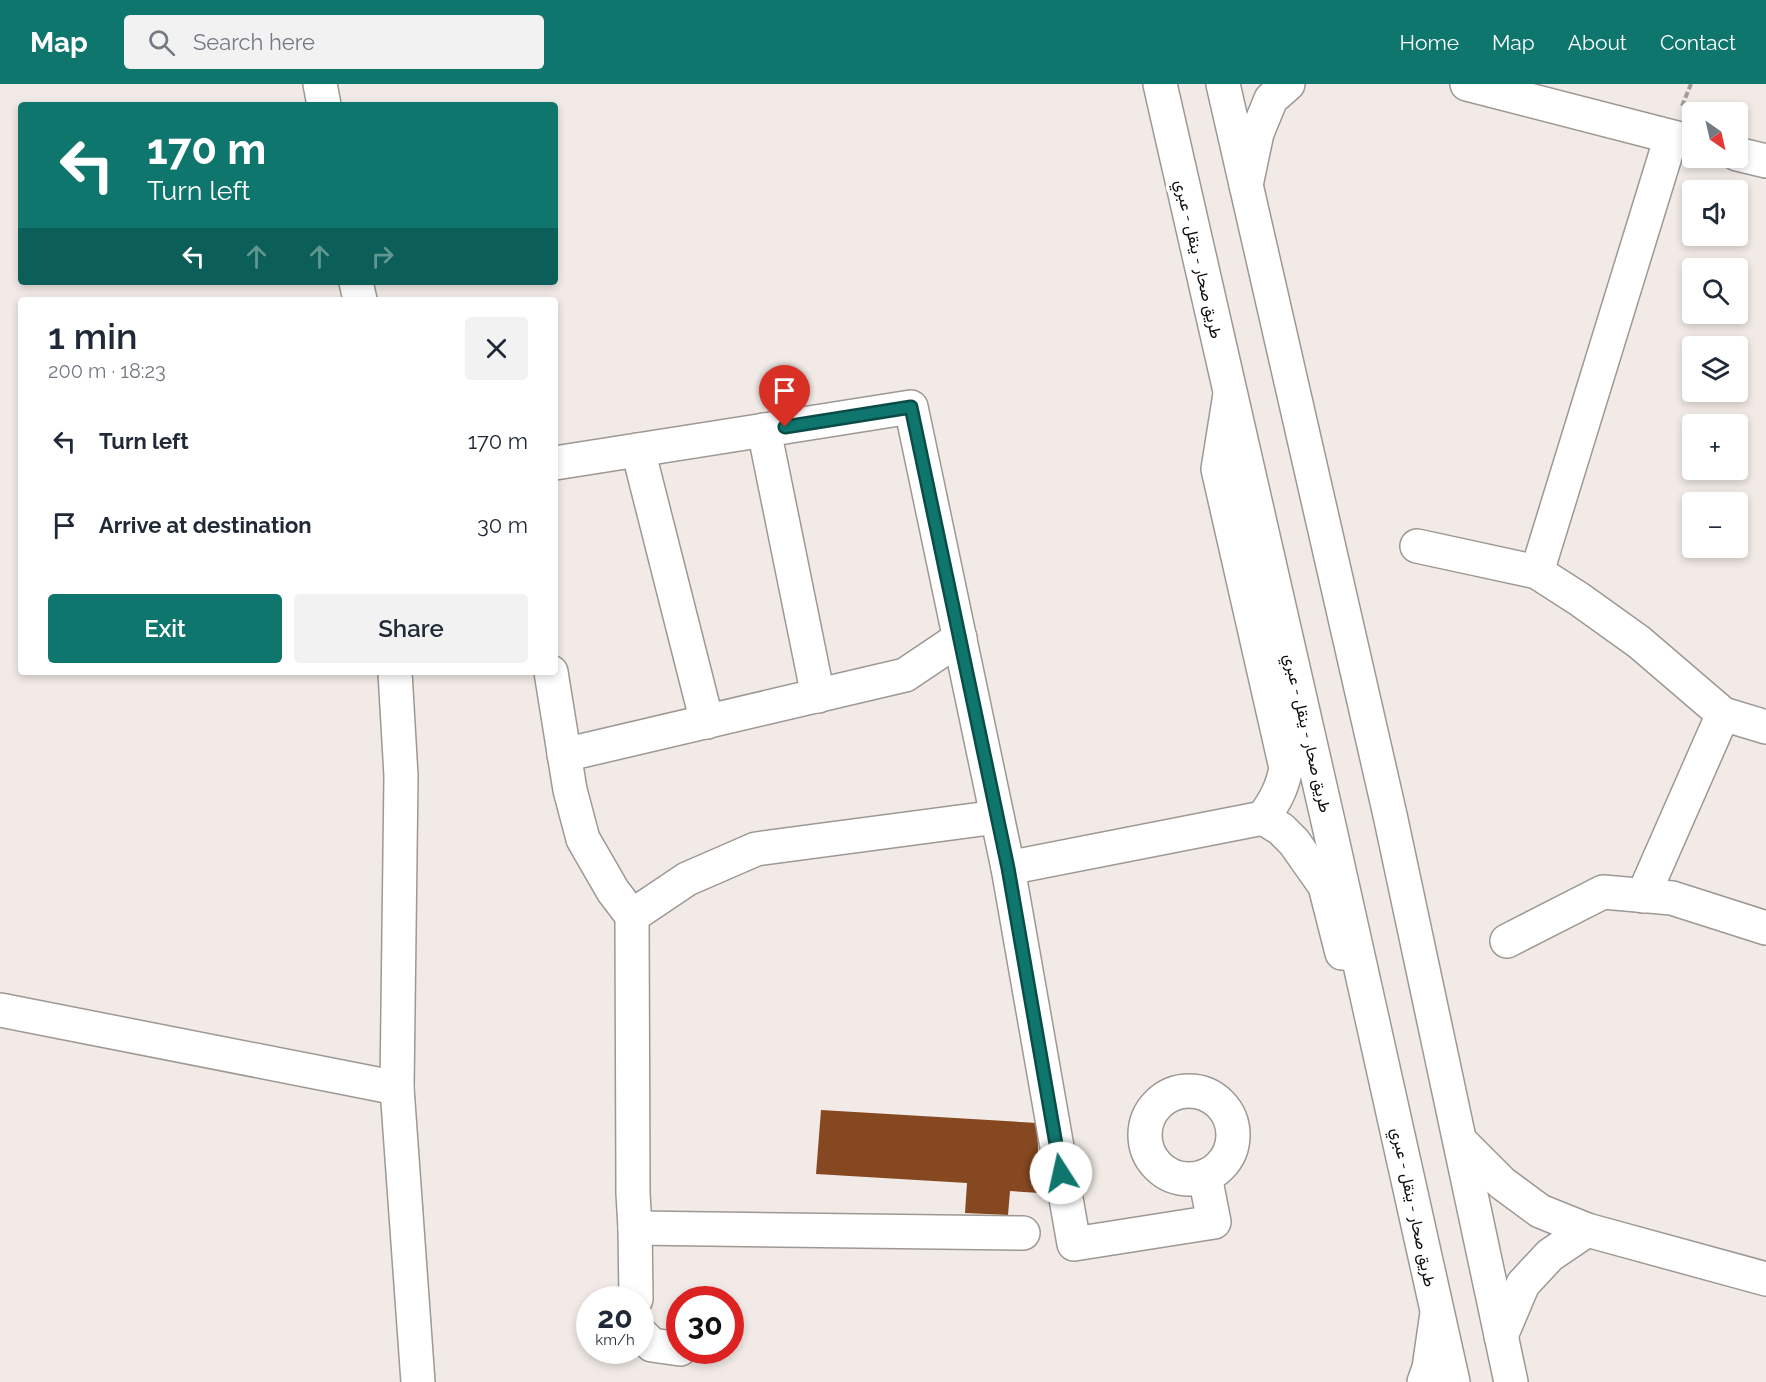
<!DOCTYPE html>
<meta charset="utf-8">
<style>
body{margin:0;font-family:Raleway,Vazirmatn,sans-serif;background:#f2f2f3;color:#1f2937;height:100vh;display:flex;flex-direction:column;font-size:22px;white-space:nowrap}
*{box-sizing:border-box;margin:0}
p{font-size:20px;color:#747a83}
.icon{flex:none;width:33px;height:33px;fill:none;stroke:currentColor;stroke-width:2;stroke-linecap:round;stroke-linejoin:round}
.map{position:relative;flex:1;overflow:hidden}
.details{position:absolute;left:18px;top:213px;width:540px;height:378px;display:flex;flex-direction:column;background:#fff;border-radius:6px;box-shadow:0 3px 9px #0003}
.details>*{flex:none}
.banner{position:absolute;left:18px;top:18px;width:540px;height:183px;border-radius:6px;box-shadow:0 3px 9px #0003;background:#0f766e;color:#fff;overflow:hidden}
.needle{width:39px;rotate:146deg}
.fabs{position:absolute;left:1682px;top:18px;display:grid;gap:12px}
.fabs a{display:grid;place-items:center;width:66px;height:66px;border-radius:6px;background:#fff;box-shadow:0 3px 9px #0003;font-size:30px}
.speed{position:absolute;left:576px;top:1202px;display:flex;gap:12px;font-size:30px;font-weight:700;text-align:center}
.speed>*{display:grid;place-content:center;width:78px;height:78px;border-radius:50%;background:#fff;box-shadow:0 3px 9px #0003;line-height:1}
.speed small{font-size:15px;font-weight:400}
.speed .limit{border:9px solid #d22;background:#fff;color:#111}
.pin{position:absolute;display:grid;place-items:center;width:51px;height:51px;color:#fff;margin:-62px -26px;border-radius:50% 50% 50% 0;rotate:-45deg;box-shadow:0 0 6px #0007}
.pin .icon{rotate:45deg}
.me{position:absolute;width:66px;margin:-33px;rotate:350deg;stroke-linejoin:round;filter:drop-shadow(0 0 4px #0008)}
.turn{display:flex;align-items:center;gap:21px;height:126px;padding:0 30px;font-size:27px}
.turn .icon{width:78px;height:78px;stroke-width:2.5}
.turn b{display:block;font-size:42px;line-height:51px}
.lanes{display:flex;align-items:center;height:57px;padding:0 30px;background:#0003;justify-content:center;gap:30px;direction:ltr}
.lanes .off{opacity:.35}
.round{display:grid;place-items:center;flex:none;width:63px;height:63px;border-radius:6px;background:#f2f2f3}
.overview{display:flex;align-items:center;justify-content:space-between;height:102px;padding:0 30px}
h1{font-size:36px;font-weight:600;line-height:45px}
.action{display:flex;gap:12px;margin-top:auto;padding:12px 30px}
.action a{flex:1;height:69px;border-radius:6px;background:#0f766e;color:#fff;font-size:24px;font-weight:600;line-height:69px;text-align:center}
.action a+a{background:#f2f2f3;color:#1f2937}
ul{padding:0;list-style:none}
li{display:flex;align-items:center;gap:18px;height:84px;padding:0 30px}
li div{flex:1}
li b{display:block;font-size:22px}
li em{font-style:normal}
header{display:flex;align-items:center;gap:36px;box-sizing:border-box;height:84px;padding:0 30px;background:#0f766e;color:#fff}
header strong{font-size:28px}
nav{display:flex;gap:33px;margin-inline-start:auto;font-size:21px}
.search{width:420px;height:54px;background:#f2f2f3;display:flex;align-items:center;gap:15px;box-sizing:border-box;padding:0 21px;border-radius:6px;color:#747a83;font-size:22px}
.map>svg:first-child{display:block}
</style>
<header>
<strong>Map</strong>
<div class="search"><svg class="icon" aria-label="search" viewBox="0 0 24 24"><circle cx="10" cy="10" r="6"/><path d="M15 15l6 6"/></svg>Search here</div>
<nav><a>Home</a><a>Map</a><a>About</a><a>Contact</a></nav>
</header>
<div class="map">
<svg width="1766" height="1298" viewBox="0 0 1766 1298">
<rect width="100%" height="100%" fill="#f1eae6"/>
<path fill="#864820" d="M821,1026L1037,1039L1040,1109L1010,1107L1008,1131L965,1129L967,1099L816,1090Z"/>
<g fill="none" stroke-linecap="round" stroke-linejoin="round">
<defs>
<g id="minor">
<path d="M320,0L324,21"/>
<path d="M1467,0L1692,58"/>
<path d="M1737,70L1766,77"/>
<path d="M1246,101L1257,49L1271,15L1288,0"/>
<path d="M356,198L360,216"/>
<path d="M764,346L818,612"/>
<path d="M638,366L707,638"/>
<path d="M555,379L911,323L1008,784"/>
<path d="M1417,462L1537,488L1579,515L1639,558L1723,630L1766,643"/>
<path d="M1537,488L1671,53"/>
<path d="M395,588L401,692L397,1004L418,1298"/>
<path d="M551,588L570,706L583,755L613,807L632,832L633,1109L635,1144L1023,1149"/>
<path d="M564,671L905,591L960,554"/>
<path d="M1263,734L1281,745L1294,758L1325,802L1342,869"/>
<path d="M1643,812L1723,630"/>
<path d="M632,832L687,795L756,765L997,733"/>
<path d="M1507,857L1603,808L1672,814L1766,844"/>
<path d="M0,926L397,1004"/>
<circle cx="1189" cy="1051" r="44"/>
<path d="M1460,1057L1502,1099L1540,1127L1587,1146L1766,1195"/>
<path d="M1205,1092L1214,1138L1074,1160L1008,784L1263,734C1275,717 1282,705 1286,684L1218,385L1230,310"/>
<path d="M635,1144L636,1215"/>
<path d="M640,1249L652,1261L680,1265"/>
<path d="M1501,1252L1523,1200L1550,1171L1587,1146"/>
<path d="M1424,1298L1429,1284L1437,1229"/>
</g>
<g id="highway">
<path d="M1160,0L1330,746L1453,1298"/>
<path d="M1223,0L1390,731L1511,1298"/>
</g>
</defs>
<use href="#minor" stroke="#9e9894" stroke-width="36"/>
<use href="#highway" stroke="#9e9894" stroke-width="36"/>
<path stroke="#a39d9a" stroke-width="4" stroke-dasharray="6 3" stroke-linecap="butt" d="M1682,22L1691,0"/>
<use href="#minor" stroke="#fff" stroke-width="33"/>
<use href="#highway" stroke="#fff" stroke-width="33"/>
</g>
<g fill="none" stroke-linecap="round" stroke-linejoin="round">
<defs>
<path id="route" d="M785,343L911,323L1008,784L1061,1089"/>
</defs>
<use href="#route" stroke="#0a4d48" stroke-width="15"/>
<use href="#route" stroke="#0f766e" stroke-width="10"/>
</g>
<g text-anchor="middle" stroke-width="6" stroke-linejoin="round" paint-order="stroke">
<g font-size="16" fill="#0d0b0a" stroke="#fff">
<text transform="translate(1199 175) rotate(77)" y="6">طريق صحار - ينقل - عبري</text>
<text transform="translate(1308 649) rotate(77)" y="6">طريق صحار - ينقل - عبري</text>
<text transform="translate(1414 1123) rotate(78)" y="6">طريق صحار - ينقل - عبري</text>
</g>
</g>
</svg>
<div class="fabs">
<a><svg class="needle" viewBox="-14 -14 28 28"><path d="M0-13l5 13h-10z" fill="#e53935"/><path d="M0 13l5-13h-10z" fill="#747a83"/></svg></a>
<a><svg class="icon" aria-label="sound" viewBox="0 0 24 24"><path d="M4 9h4l5-4v14l-5-4H4zM17 9q2 3 0 6"/></svg></a>
<a><svg class="icon" aria-label="search" viewBox="0 0 24 24"><circle cx="10" cy="10" r="6"/><path d="M15 15l6 6"/></svg></a>
<a><svg class="icon" aria-label="layers" viewBox="0 0 24 24"><path d="M12 4l9 5-9 5-9-5zM3 14l9 5 9-5"/></svg></a>
<a>+</a>
<a>−</a>
</div>
<div class="speed"><div>20<small>km/h</small></div><div class="limit">30</div></div>
<div class="pin" style="left:785px;top:343px;background:#d93025"><svg class="icon" aria-label="arrive" viewBox="0 0 24 24"><path d="M6 21V4h12l-3 4 3 4H6"/></svg></div>
<svg class="me" style="left:1061px;top:1089px" viewBox="-20 -20 40 40"><circle r="19" fill="#fff"/><path d="M0-13L10 11 0 6-10 11z" fill="#0f766e"/></svg>
<div class="banner">
<div class="turn"><svg class="icon" aria-label="left" viewBox="0 0 24 24"><path d="M17 20v-9H6M10 6l-5 5 5 5"/></svg><div><b>170 m</b>Turn left</div></div>
<div class="lanes"><svg class="icon" aria-label="left" viewBox="0 0 24 24"><path d="M17 20v-9H6M10 6l-5 5 5 5"/></svg><svg class="icon off" aria-label="ahead" viewBox="0 0 24 24"><path d="M12 20V5M6 11l6-6 6 6"/></svg><svg class="icon off" aria-label="ahead" viewBox="0 0 24 24"><path d="M12 20V5M6 11l6-6 6 6"/></svg><svg class="icon off" aria-label="right" viewBox="0 0 24 24"><path d="M7 20v-9h11M14 6l5 5-5 5"/></svg></div>
</div>
<section class="details">
<div class="overview"><div><h1>1 min</h1><p>200 m · 18:23</p></div><a class="round"><svg class="icon" aria-label="close" viewBox="0 0 24 24"><path d="M6 6l12 12M18 6L6 18"/></svg></a></div>
<ul>
<li><svg class="icon" aria-label="left" viewBox="0 0 24 24"><path d="M17 20v-9H6M10 6l-5 5 5 5"/></svg><div><b>Turn left</b></div><em>170 m</em></li>
<li><svg class="icon" aria-label="arrive" viewBox="0 0 24 24"><path d="M6 21V4h12l-3 4 3 4H6"/></svg><div><b>Arrive at destination</b></div><em>30 m</em></li>
</ul>
<div class="action"><a>Exit</a><a>Share</a></div>
</section>
</div>
